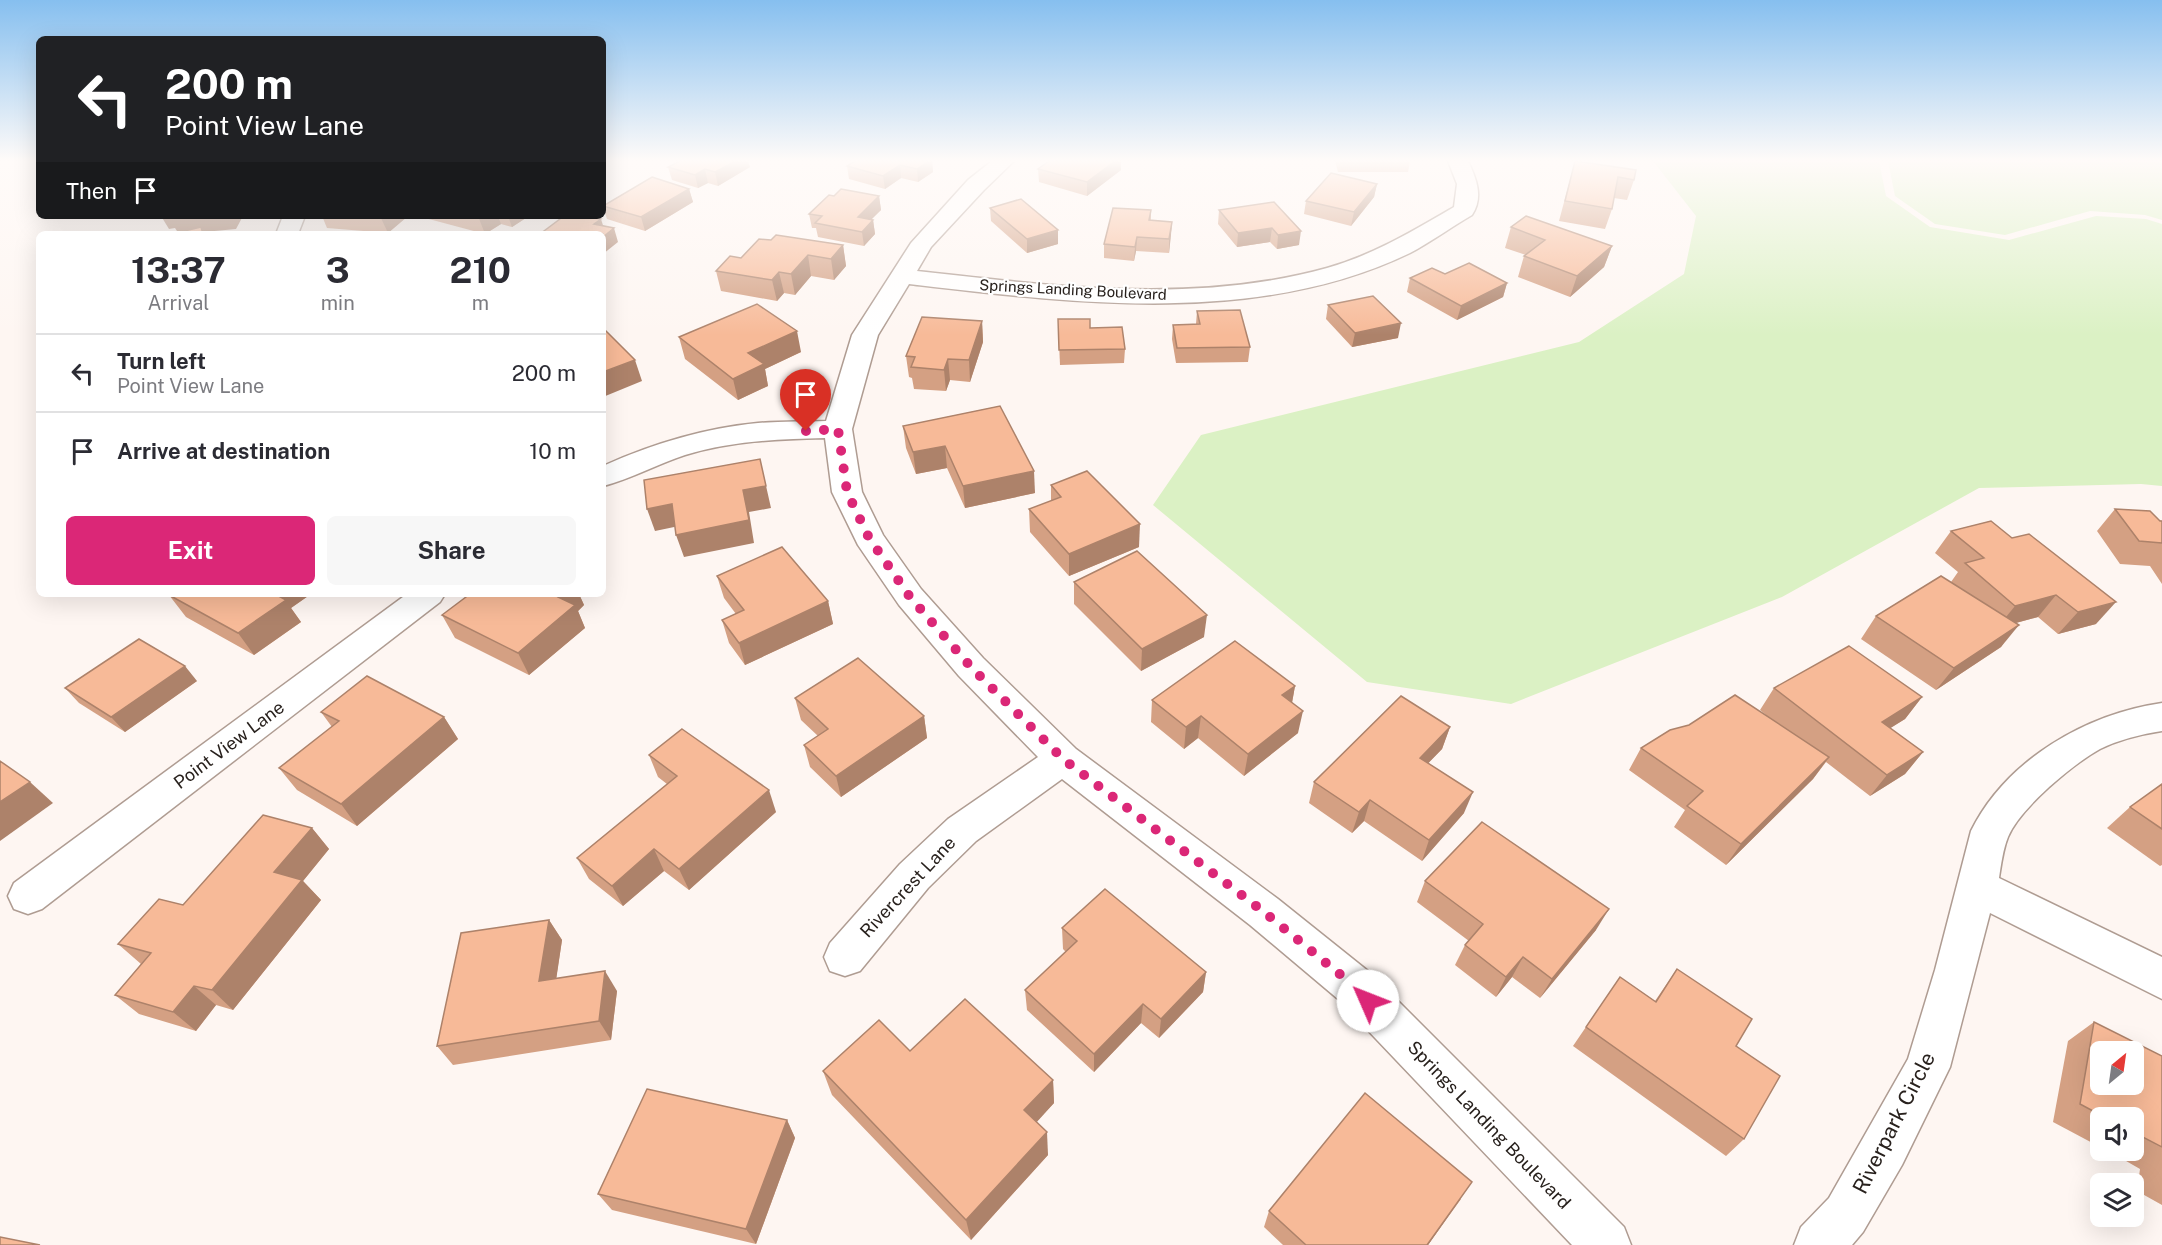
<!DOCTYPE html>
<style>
body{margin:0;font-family:"Public Sans",sans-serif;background:#f7f7f7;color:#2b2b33;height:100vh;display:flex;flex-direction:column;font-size:22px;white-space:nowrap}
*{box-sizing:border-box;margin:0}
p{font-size:20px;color:#7c7c81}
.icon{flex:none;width:33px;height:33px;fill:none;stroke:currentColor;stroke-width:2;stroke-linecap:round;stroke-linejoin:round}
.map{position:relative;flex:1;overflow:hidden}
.sheet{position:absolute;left:36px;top:231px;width:570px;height:366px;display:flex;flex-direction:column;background:#fff;border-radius:9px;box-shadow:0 6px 24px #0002}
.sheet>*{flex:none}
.hud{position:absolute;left:36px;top:36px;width:570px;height:183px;border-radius:9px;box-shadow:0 6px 24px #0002;background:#202124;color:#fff;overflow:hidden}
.needle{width:39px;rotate:29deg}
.controls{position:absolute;left:2090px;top:1041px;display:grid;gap:12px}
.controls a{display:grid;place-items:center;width:54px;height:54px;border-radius:9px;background:#fff;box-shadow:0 6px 24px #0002;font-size:30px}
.pin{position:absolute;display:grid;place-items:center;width:51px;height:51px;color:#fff;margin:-62px -26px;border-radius:50% 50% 50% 0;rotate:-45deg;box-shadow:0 0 6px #0007}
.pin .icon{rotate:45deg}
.me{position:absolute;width:66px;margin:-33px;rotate:314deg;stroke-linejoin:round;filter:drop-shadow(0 0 4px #0008)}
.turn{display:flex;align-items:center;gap:21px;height:126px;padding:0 30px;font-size:27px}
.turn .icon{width:78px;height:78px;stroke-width:2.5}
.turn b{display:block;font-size:42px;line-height:51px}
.then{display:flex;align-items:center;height:57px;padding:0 30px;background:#0003;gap:12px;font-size:22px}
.eta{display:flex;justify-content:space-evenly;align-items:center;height:102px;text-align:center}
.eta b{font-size:36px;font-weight:700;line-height:42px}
.primary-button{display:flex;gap:12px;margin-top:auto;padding:12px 30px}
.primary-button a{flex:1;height:69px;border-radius:9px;background:#db2777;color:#fff;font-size:24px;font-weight:700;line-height:69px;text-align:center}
.primary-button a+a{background:#f7f7f7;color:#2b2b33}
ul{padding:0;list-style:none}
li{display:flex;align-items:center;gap:18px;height:78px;padding:0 30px;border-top:2px solid #e1e1e2}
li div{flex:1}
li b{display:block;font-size:22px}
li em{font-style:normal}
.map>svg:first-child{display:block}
</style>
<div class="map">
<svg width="2162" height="1245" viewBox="0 0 2162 1245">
<rect width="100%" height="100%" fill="#fef6f2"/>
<g fill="#dbf1c4">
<path d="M1653,161H1879L1886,196L1930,227L2009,240L2096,216L2146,219L2162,224V486L2141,484L1979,488L1782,597L1511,704L1367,682L1153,505L1201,435L1579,342L1684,274L1696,216Z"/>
<path d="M1888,161H2162V220L2145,215L2090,211L2005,235L1935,224L1895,196Z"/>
</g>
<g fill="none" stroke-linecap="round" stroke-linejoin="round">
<defs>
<g id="minor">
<path d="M992,161H1014L984,190L931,247L917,271C1052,286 1194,305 1327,268C1373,255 1413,231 1454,207L1457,184L1448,161H1468C1476,178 1484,197 1472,215C1451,227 1431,242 1410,253C1257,327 1071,303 909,284L878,335L852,429L862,492L883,535L921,589L983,658L1076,749L1278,899L1368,971L1624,1227L1631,1245H1572L1338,999L1250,925L1062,779L976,841L928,888L860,971L845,976L830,971L824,957L830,943L900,864L948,819L1038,757L959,676L899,605L858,545L832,492L825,438C777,439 731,441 685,455C657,464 631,479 603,486V466C652,444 705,428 758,423C780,421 804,422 826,421L852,335L911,243L968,180Z"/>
<path d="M283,216H305L298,234H276Z"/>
<path d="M407,594H445L440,602L42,909L28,914L14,909L8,896L14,883Z"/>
<path d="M2162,703V731C2142,734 2118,740 2100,749C2073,764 2020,808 2008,837C2003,849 2001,865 1999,878L2162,957V999L1990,913L1950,1067L1902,1165L1863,1232L1852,1245H1794L1801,1227L1829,1198L1908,1059L1935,970L1971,831C2006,760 2086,714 2162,703Z"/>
</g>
</defs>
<use href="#minor" stroke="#af9c92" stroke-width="3"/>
<use href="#minor" fill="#fff" fill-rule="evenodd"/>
</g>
<g fill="#d4a083">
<path d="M932,161L933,172L918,182L901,178L885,189L849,179L847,166Z"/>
<path d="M1064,161H1121V170L1087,196L1039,182L1038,169Z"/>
<path d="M1335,161H1410L1408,172H1338Z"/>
<path d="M1575,161L1634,180L1627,200L1614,198L1612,209L1605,229L1559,221Z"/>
<path d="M668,167H750L718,186L708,183L698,188L672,180Z"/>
<path d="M1377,184L1374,197L1351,226L1304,214L1306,201Z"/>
<path d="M689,189L693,202L645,231L607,219L603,207V205Z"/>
<path d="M834,196H879L881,210L871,219L873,220L875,234L864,246L818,237L816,228H812L809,214Z"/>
<path d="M1274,202L1299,245L1277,249L1270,242L1237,247L1218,224L1219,210Z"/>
<path d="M990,208L1058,230V244L1027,253L991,221Z"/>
<path d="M1151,210V220L1172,222L1169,253L1136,251L1134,261L1104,258V244Z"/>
<path d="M322,216H408L388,233L327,228Z"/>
<path d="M424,216H529L512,227L501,224L485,234L425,218Z"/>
<path d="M1511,227L1612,246L1604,267L1570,297L1518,277L1524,256L1526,255L1505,248Z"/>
<path d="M771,240L843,245L846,266L834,280L811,276L795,295L784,293L777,301L721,291L716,271L741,258Z"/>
<path d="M1445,274L1507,283L1503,297L1457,320L1407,292L1410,278Z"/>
<path d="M1328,305L1398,338L1352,347L1326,319Z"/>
<path d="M1197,311L1250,347L1248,362L1176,363L1172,339L1173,325L1196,324Z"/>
<path d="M1058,319L1125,349L1124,363L1060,365Z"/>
<path d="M982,321L983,342L970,382L950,380L946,391L914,389L912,378L909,377L906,356Z"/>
<path d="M679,337L801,352L765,369L768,386L738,400L685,359Z"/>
<path d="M1000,406L1035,493L965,508L947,468L916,474L906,448L903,426Z"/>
<path d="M1051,485L1139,547L1069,576L1030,532L1029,509L1051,501Z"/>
<path d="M2115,509L2162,521V584L2150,566L2120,564L2097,531Z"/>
<path d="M1991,521L2096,624L2058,634L2038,617L2016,623L2001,647L1936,690L1861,639L1876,616L1951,582L1958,572L1935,553L1951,531Z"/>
<path d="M717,576L828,601L833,624L745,665L729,643L722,620L736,614L724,598Z"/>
<path d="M1074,582L1204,637L1141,671L1074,604Z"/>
<path d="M170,594H311L291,608L301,622L254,655L186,617L169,595Z"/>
<path d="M470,594H579L584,605L578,611L585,628L529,675L455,638L442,615Z"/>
<path d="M197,681L125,732L79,703L65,688Z"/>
<path d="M1295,686L1292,703L1298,733L1244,776L1198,738L1184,749L1151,722L1152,700Z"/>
<path d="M1774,688L1922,697L1905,719L1890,728L1923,752L1905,774L1870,796L1826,762L1813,779L1726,865L1674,827L1685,810L1629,770L1641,748L1766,715L1760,710Z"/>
<path d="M795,698L924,716L927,738L841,797L810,767L804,745L818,736L801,720Z"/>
<path d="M321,712L444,717L458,739L357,826L297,790L279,768L332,727Z"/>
<path d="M1450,727L1442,749L1428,763L1464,813L1422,861L1364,821L1352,833L1309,803L1314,782Z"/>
<path d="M649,755L776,812L689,890L664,871L623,906L589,879L577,858L667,784L658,777Z"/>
<path d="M2162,784V865L2160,866L2107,828L2130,807Z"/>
<path d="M312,828L329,849L303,881L321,900L233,1010L216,1005L196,1031L139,1014L115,995L141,964L118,944Z"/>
<path d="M1425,881L1596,930L1540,998L1512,977L1496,997L1455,965L1465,945L1469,941L1417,902Z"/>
<path d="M549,920L562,940L556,979L617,991L611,1040L453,1065L437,1046Z"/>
<path d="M1062,928L1206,972L1203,992L1159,1038L1141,1023L1094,1072L1027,1010L1025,990L1066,952L1063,949Z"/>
<path d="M1677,969L1736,1046L1744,1139L1726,1156L1573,1046L1620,977L1655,1001Z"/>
<path d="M2094,1022L2162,1056V1205L2137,1191L2140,1169L2107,1150H2133V1118H2100V1147L2053,1122L2068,1041Z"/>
<path d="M910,1051L1053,1080L1054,1103L1036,1122L1048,1155L971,1240L832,1095L823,1071Z"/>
<path d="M787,1120L795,1138L756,1244L612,1210L598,1194Z"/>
<path d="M1461,1199L1428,1245H1283L1264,1227L1269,1211Z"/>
</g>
<g fill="#ad826a">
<path d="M736,161H748L750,167L718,186L715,172Z"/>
<path d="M929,161H932L933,172L918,182L917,169Z"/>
<path d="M1115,161H1121V170L1087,196V182Z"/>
<path d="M900,165L901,178L885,189L883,176Z"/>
<path d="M705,169L708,183L698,188L695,175Z"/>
<path d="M1377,184L1374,197L1351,226L1354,212Z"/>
<path d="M689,189L693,202L645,231L641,217Z"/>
<path d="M879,196L881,210L860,231L858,217Z"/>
<path d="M161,216H243L236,229L204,232L205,234H179L175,228L169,229Z"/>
<path d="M380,216H408L388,233Z"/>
<path d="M478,216H498L501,224L485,234Z"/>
<path d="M508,216H529L512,227Z"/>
<path d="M601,219L605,232L594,224Z"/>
<path d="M873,220L875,234L864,246L862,232Z"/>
<path d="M1172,222L1171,235L1169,253V239Z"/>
<path d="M614,228L618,242L603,254V237Z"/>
<path d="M1272,228L1270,242L1237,247L1238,233Z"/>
<path d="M1058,230V244L1027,253V239Z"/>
<path d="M1301,231L1299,245L1277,249L1278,235Z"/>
<path d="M1137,237L1136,251L1134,261L1135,247Z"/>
<path d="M843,245L846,266L834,280L831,259Z"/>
<path d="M1612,246L1604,267L1570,297L1577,276Z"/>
<path d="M808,255L811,276L795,295L791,274Z"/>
<path d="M779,272L784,293L777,301L772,280Z"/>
<path d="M1507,283L1503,297L1457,320L1461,306Z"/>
<path d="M982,321L983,342L970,382L969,360Z"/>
<path d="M1401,323L1398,338L1352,347L1355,333Z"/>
<path d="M797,331L801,352L765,369L768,386L738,400L733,379L748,353Z"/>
<path d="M948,359L950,380L946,391L944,370Z"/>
<path d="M635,360L642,381L603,397V372Z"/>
<path d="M945,446L947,468L916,474L913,452Z"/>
<path d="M760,459L771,508L749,512L754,543L684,557L676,535L743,490Z"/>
<path d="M1034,471L1035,493L965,508L963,486Z"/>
<path d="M672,504L679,526L655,531L647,509Z"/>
<path d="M1140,524L1139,547L1069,576V554Z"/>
<path d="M271,594H311L291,608L301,622L254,655L238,633Z"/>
<path d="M561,594H579L584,605L578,611L585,628L529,675L518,653L558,597Z"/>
<path d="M2056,595L2038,617L1997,628L2015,606Z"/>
<path d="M828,601L833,624L745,665L739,643Z"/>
<path d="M2116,602L2096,624L2058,634L2078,612Z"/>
<path d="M1207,615L1204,637L1141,671L1142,649Z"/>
<path d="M2019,625L2001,647L1936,690L1954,668Z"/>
<path d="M185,666L197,681L125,732L111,717Z"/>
<path d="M1295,686L1291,708L1282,695Z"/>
<path d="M1922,697L1905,719L1865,744L1882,722Z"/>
<path d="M1303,711L1298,733L1244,776L1248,754Z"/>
<path d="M924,716L927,738L841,797L836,776Z"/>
<path d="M1201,716L1198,738L1184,749L1186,727Z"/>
<path d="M444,717L458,739L357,826L341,804Z"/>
<path d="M1450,727L1442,749L1412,780L1420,758Z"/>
<path d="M1923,752L1905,774L1870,796L1887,775Z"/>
<path d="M1829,757L1813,779L1726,865L1741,844Z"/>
<path d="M30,782L53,803L0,841V802Z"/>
<path d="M769,790L776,812L689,890L679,869Z"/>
<path d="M1473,792L1464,813L1422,861L1429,840Z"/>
<path d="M1370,800L1364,821L1352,833L1359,812Z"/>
<path d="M312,828L329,849L303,881L321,900L233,1010L212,990L274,872Z"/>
<path d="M654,849L664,871L623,906L612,886Z"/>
<path d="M1609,909L1596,930L1540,998L1552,979Z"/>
<path d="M549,920L562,940L553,1001L539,981Z"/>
<path d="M1523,957L1512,977L1496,997L1506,977Z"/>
<path d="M605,971L617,991L611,1040L599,1021Z"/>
<path d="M1206,972L1203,992L1159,1038L1161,1019Z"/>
<path d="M194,986L216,1005L196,1031L173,1012Z"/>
<path d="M1143,1004L1141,1023L1094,1072V1054Z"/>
<path d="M1053,1080L1054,1103L1026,1134L1024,1110Z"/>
<path d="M787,1120L795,1138L756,1244L746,1229Z"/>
<path d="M1047,1132L1048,1155L971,1240L966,1220Z"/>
<path d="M1472,1182L1428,1245H1427Z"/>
</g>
<g fill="#f7ba98" stroke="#ad826a" stroke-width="1.5" fill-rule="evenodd">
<path d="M680,161H736L715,172L705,169L695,175L668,167Z"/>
<path d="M855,161H929L917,169L900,165L883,176L847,166Z"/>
<path d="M1049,161H1115L1087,182L1038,169Z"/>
<path d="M1575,161L1636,170L1634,180L1618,177L1612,209L1565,201Z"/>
<path d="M1331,173L1377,184L1354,212L1306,201Z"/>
<path d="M652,177L689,189L641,217L603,206Z"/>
<path d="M841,189L879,196L858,217L873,220L862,232L815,223L822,216L809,214L829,195L834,196Z"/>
<path d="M1021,199L1058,230L1027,239L990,208Z"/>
<path d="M1274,202L1301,231L1278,235L1272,228L1238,233L1219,210Z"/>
<path d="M1113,208L1151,210L1149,220L1172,222L1169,239L1137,237L1135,247L1104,244Z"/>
<path d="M564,216H586L601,219L594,224L614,228L603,237V234H540Z"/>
<path d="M1526,216L1612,246L1577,276L1524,256L1545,240L1511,227Z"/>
<path d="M201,227L203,234H172Z"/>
<path d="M776,235L843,245L831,259L808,255L791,274L779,272L772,280L716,271L730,256L741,258L759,239L771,240Z"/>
<path d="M1469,263L1507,283L1461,306L1410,278L1432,268L1445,274Z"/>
<path d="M1373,296L1401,323L1355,333L1328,305Z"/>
<path d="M757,304L797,331L748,353L764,364L733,379L679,337Z"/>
<path d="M1240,310L1250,347L1177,348L1173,325L1200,324L1197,311Z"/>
<path d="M922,317L982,321L969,360L948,359L944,370L911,367L915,357L906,356Z"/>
<path d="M1058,319H1090V328L1122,327L1125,349L1059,350Z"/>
<path d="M605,330L635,360L603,372V331Z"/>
<path d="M1000,406L1034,471L963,486L945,446L913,452L903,426Z"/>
<path d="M760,459L766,486L743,490L749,520L676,535L672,504L647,509L644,480Z"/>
<path d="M1087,471L1140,524L1069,554L1029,509L1061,497L1051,485Z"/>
<path d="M2115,509L2150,511L2160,521H2162V543L2139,541Z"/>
<path d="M1991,521L2012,538L2029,534L2116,602L2078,612L2056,595L2015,606L1965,563L1984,558L1951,531Z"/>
<path d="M782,547L828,601L739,643L722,620L744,610L717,576Z"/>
<path d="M1137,551L1207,615L1142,649L1074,582Z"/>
<path d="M1941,576L2019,625L1954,668L1876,616Z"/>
<path d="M170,594H275L286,600L238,633L169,595Z"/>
<path d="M470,594H561L558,597L575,605L518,653L442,615Z"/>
<path d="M139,639L185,666L111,717L65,688Z"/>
<path d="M1235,641L1295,686L1282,695L1303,711L1248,754L1201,716L1186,727L1152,700Z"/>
<path d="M1849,646L1922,697L1882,722L1923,752L1887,775L1774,688Z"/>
<path d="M858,658L924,716L836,776L804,745L828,729L795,698Z"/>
<path d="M367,676L444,717L341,804L279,768L339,721L321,712Z"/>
<path d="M1735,695L1829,757L1741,844L1687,806L1703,791L1641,748L1670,730L1689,725Z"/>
<path d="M1401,696L1450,727L1420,758L1473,792L1429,840L1370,800L1359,812L1314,782Z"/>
<path d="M682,729L769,790L679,869L654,849L612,886L577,858L677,776L649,755Z"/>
<path d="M0,761L30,782L0,802Z"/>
<path d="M2162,784V829L2130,807Z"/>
<path d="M263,815L312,828L274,872L302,880L212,990L194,986L173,1012L115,995L151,953L118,944L159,899L183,905Z"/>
<path d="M1482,822L1609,909L1552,979L1523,957L1506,977L1465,945L1483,924L1425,881Z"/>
<path d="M1105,889L1206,972L1161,1019L1143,1004L1094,1054L1025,990L1077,941L1062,928Z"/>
<path d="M549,920L539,981L605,971L599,1021L437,1046L461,933Z"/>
<path d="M1677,969L1752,1019L1736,1046L1780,1076L1744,1139L1586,1027L1620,977L1656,1002Z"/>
<path d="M965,999L1053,1080L1024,1110L1047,1132L966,1220L823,1071L879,1020L910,1051Z"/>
<path d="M2094,1022L2162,1056V1147L2133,1132V1118H2106L2080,1104ZM2100,1052H2133V1084H2100Z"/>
<path d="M647,1089L787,1120L746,1229L598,1194Z"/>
<path d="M1365,1093L1472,1182L1427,1245H1306L1269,1211Z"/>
<path d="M0,1237L40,1245H0Z"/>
</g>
<linearGradient id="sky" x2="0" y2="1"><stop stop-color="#86bfef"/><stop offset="0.48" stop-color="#fffbf9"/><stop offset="1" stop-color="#fffbf9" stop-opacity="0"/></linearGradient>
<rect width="2162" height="335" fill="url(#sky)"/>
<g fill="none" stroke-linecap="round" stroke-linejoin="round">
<path stroke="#db2777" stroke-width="10" stroke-dasharray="0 18" d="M806,431L838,429L847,492L869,538L910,597L971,667L1063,759L1264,912L1353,985L1368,1001"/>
</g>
<g text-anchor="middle" stroke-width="4.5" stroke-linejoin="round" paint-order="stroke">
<g font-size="15" fill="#28211d" stroke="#fff">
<text transform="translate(1073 290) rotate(3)" y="5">Springs Landing Boulevard</text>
</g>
<g font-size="18" fill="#28211d" stroke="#fff">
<text transform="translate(229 745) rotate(-37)" y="6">Point View Lane</text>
<text transform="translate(908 887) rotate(-47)" y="6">Rivercrest Lane</text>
<text transform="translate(1489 1125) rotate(46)" y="6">Springs Landing Boulevard</text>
</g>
<g font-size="21" fill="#28211d" stroke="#fff">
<text transform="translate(1894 1123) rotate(-63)" y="7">Riverpark Circle</text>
</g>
</g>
</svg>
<div class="controls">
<a><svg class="needle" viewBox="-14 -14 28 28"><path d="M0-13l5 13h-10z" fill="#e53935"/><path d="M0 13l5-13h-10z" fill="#7c7c81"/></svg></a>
<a><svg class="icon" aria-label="sound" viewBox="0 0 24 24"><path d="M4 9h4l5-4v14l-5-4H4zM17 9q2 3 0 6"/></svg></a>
<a><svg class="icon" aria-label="layers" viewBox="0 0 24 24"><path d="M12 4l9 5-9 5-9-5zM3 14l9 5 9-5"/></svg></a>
</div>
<div class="pin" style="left:806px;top:431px;background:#d93025"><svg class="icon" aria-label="arrive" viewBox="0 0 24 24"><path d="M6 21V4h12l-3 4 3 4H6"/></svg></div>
<svg class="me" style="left:1368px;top:1001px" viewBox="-20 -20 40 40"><circle r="19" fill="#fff"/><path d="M0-13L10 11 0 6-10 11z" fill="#db2777"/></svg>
<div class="hud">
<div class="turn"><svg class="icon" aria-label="left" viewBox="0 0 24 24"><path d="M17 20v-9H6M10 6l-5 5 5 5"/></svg><div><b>200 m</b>Point View Lane</div></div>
<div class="then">Then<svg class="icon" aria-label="arrive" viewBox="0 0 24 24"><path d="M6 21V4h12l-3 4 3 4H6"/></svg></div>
</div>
<section class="sheet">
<div class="eta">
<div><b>13:37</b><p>Arrival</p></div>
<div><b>3</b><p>min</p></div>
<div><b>210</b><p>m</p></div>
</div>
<ul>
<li><svg class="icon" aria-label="left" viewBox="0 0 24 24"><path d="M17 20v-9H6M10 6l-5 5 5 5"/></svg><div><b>Turn left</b><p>Point View Lane</p></div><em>200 m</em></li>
<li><svg class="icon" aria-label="arrive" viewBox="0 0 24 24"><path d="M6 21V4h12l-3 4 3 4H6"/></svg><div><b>Arrive at destination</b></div><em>10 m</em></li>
</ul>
<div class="primary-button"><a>Exit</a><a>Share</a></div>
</section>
</div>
